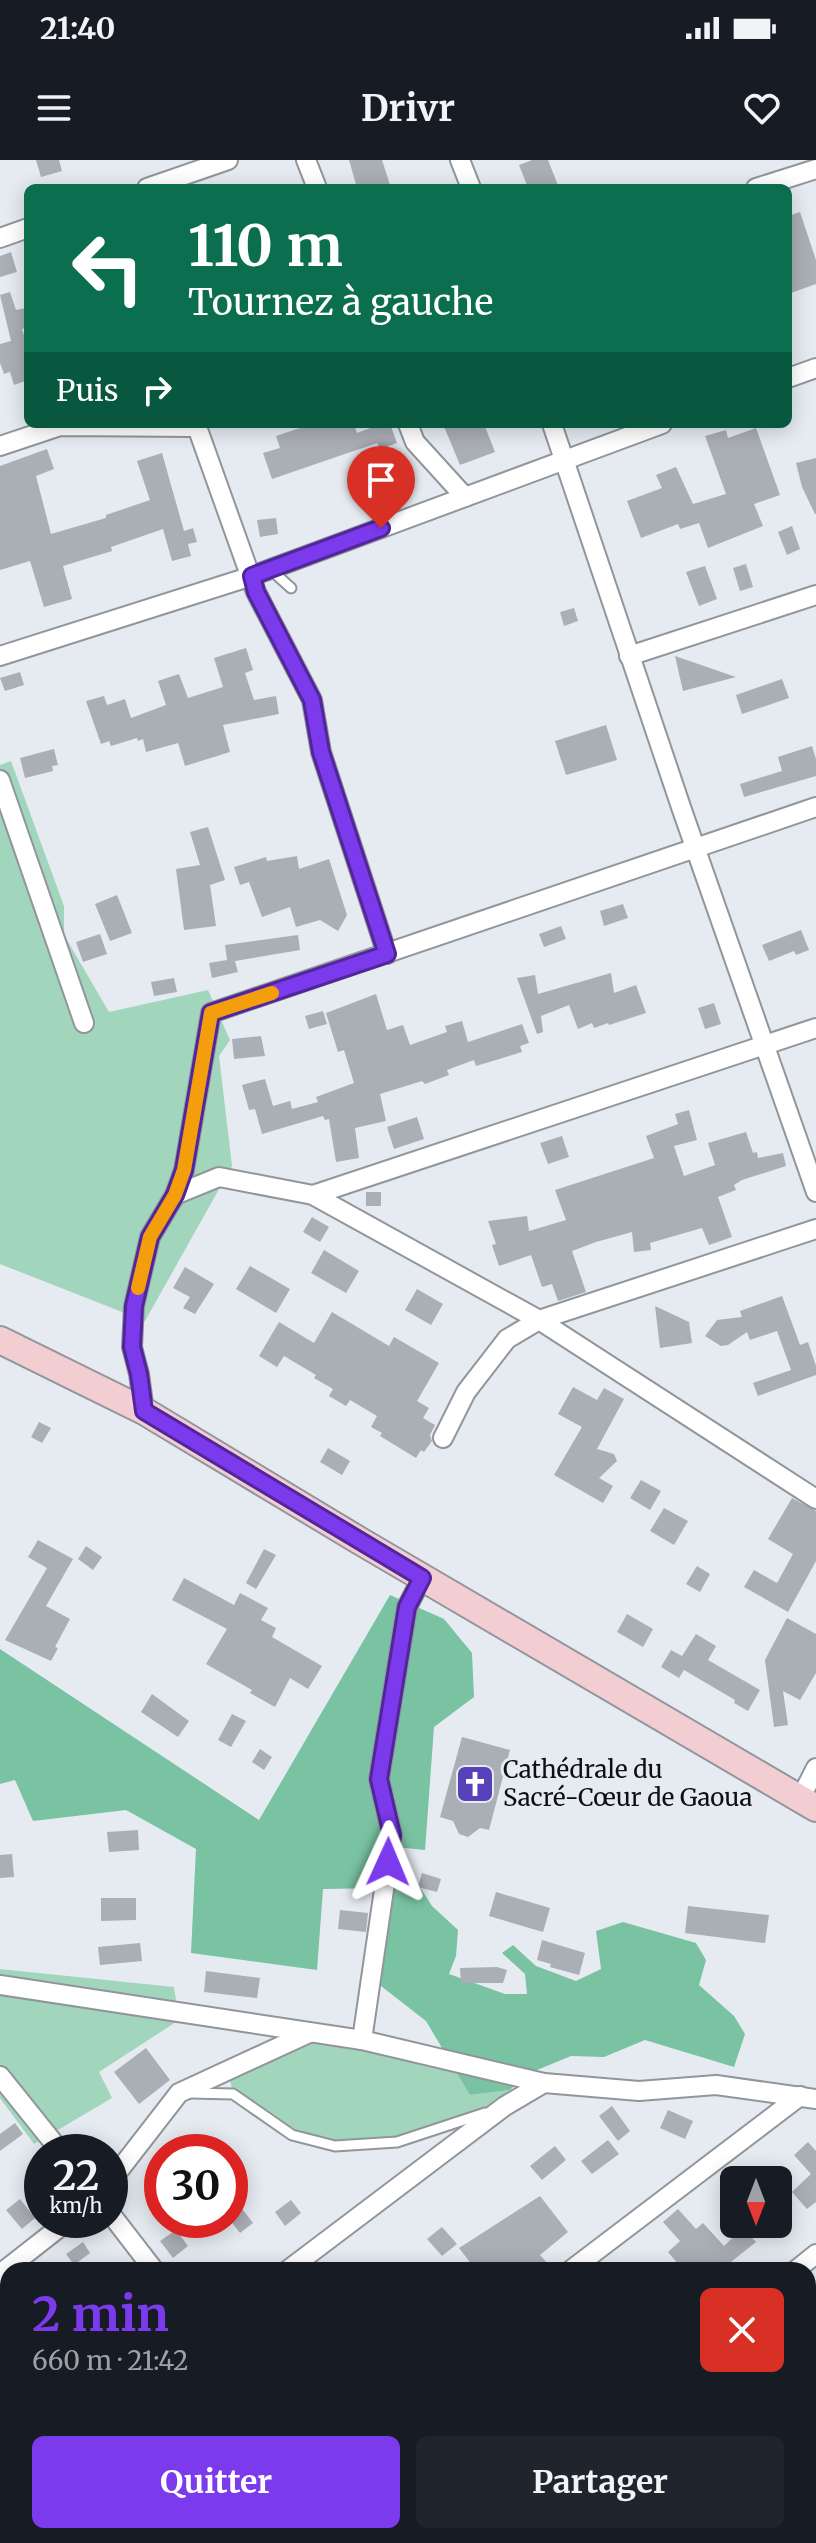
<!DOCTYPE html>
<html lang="fr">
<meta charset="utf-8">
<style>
body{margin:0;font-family:Merriweather,serif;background:#20242c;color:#f1f3f6;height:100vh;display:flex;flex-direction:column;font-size:30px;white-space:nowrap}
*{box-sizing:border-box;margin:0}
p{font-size:26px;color:#9ea1a6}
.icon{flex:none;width:44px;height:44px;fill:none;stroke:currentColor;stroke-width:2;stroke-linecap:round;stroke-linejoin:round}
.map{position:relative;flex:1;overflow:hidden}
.drawer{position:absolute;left:0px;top:2102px;width:816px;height:282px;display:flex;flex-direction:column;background:#171b24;border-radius:24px 24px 0 0;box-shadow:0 4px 20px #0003}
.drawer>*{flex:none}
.top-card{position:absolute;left:24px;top:24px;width:768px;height:244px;border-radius:12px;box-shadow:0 4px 20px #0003;background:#0b6e4f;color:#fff;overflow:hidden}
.needle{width:52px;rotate:180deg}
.controls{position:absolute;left:720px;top:2006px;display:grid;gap:16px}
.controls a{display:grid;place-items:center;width:72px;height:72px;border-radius:12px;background:#171b24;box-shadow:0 4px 20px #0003;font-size:40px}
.speed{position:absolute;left:24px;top:1974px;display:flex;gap:16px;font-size:40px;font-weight:700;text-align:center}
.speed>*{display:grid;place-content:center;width:104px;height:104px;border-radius:50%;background:#171b24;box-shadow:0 4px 20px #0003;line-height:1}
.speed small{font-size:20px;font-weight:400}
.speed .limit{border:12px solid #d22;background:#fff;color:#111}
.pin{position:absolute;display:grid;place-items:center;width:68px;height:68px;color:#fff;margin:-82px -34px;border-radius:50% 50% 50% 0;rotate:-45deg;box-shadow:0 0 8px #0007}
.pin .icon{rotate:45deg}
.me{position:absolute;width:88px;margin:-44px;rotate:1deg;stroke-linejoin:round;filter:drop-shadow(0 0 6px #0008)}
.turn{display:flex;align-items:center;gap:28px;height:168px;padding:0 32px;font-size:36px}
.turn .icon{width:104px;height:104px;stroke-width:2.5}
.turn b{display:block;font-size:56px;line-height:68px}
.then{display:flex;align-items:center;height:76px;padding:0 32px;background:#0003;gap:16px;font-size:30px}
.round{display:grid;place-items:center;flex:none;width:84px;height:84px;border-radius:12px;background:#20242c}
.overview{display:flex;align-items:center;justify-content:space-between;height:136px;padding:0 32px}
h1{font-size:48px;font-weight:700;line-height:60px;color:#7c3aed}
.button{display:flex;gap:16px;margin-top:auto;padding:16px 32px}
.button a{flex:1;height:92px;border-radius:12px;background:#7c3aed;color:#fff;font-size:32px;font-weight:700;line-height:92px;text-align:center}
.button a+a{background:#20242c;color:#f1f3f6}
.status{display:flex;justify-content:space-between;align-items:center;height:56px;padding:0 40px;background:#171b24;direction:ltr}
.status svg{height:22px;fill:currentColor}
header{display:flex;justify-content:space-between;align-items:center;height:104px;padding:0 32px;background:#171b24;font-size:36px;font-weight:700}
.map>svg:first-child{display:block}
</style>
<div class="status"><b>21:40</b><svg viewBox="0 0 49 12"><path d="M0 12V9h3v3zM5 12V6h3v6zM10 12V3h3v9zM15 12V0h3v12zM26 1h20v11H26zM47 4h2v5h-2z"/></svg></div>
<header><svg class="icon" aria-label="menu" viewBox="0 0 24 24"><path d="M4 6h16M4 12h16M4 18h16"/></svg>Drivr<svg class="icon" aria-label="heart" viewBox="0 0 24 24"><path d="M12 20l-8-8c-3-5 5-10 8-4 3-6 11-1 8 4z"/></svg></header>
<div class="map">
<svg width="816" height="2383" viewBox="0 0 816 2383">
<rect width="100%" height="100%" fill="#e6ebf2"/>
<g fill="#a1d6bd">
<path d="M11,601L64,746V775L109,852L208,830L230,880L219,896L232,1006L145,1161L0,1104V605Z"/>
<path d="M0,1809L174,1827L179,1860L99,1912L112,1938L34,1984L0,1938Z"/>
<path d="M309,1873L456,1909L470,1935L510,1930L505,1946C437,1968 365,2001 294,1976C275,1969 250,1947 233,1934L228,1910Z"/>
</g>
<path fill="#79c2a2" d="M390,1435L444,1459L472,1493L474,1537L434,1567L425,1690L395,1687L390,1704L413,1716L432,1746L458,1770L456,1796L449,1814L505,1834H527L525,1814L502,1793L513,1785L536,1806L576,1821L601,1809L596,1771L623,1762L696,1783L706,1800L699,1825L734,1856L745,1874L734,1907L645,1880L604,1897L571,1896L525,1915L510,1930L470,1935L426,1861L381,1826L373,1804L383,1728L323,1729L317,1810L191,1793L196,1689L126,1650L33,1661L15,1620L0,1624V1489L259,1660Z"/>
<g fill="#aaaeb5">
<path d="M36,0H59L62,11L41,17Z"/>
<path d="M349,0H382L391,28H357Z"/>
<path d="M532,0H548L559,28H528L519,5Z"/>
<path d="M800,52L816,100V124L791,133L788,125V56Z"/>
<path d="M11,92L17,112L0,117V96Z"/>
<path d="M10,132L16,150L26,148L28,157V167L22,169L28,187V220L14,225L10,212L4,214L0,203V184L11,181L0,135Z"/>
<path d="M312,264H354L357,273L381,264H390L397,283L380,289L377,283L272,319L263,293L280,288L276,276Z"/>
<path d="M443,264H484L495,292L460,305Z"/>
<path d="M756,268L780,335L754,344L763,366L708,388L699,363L680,369L678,364L641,378L627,341L662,328L656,315L676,307L693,344L726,334L705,276L726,270L728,278Z"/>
<path d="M47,289L54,309L36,316L51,374L106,358V355L150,340L137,301L162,293L184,371L193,368L197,382L188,384L191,396L172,401L163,369L111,387L112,391L63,406L72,439L44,447L30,401L0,410V306Z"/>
<path d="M816,298V354H815L802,327L796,303Z"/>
<path d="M276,358L278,374L260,377L257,360Z"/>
<path d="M792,366L800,389L787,395L778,372Z"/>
<path d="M746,404L753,427L740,431L733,408Z"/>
<path d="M705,406L717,439L699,446L686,412Z"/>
<path d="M574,448L578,461L564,466L560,452Z"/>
<path d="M246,488L253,510L245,513L254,540L276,536L279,554L223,565L230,592L185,606L178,583L146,592L143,579L138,581L137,578L111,586L109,581L101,584L86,541L104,536L107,545L125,539L131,558L166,545L158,521L179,514L188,538L223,527L214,498Z"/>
<path d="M675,496L736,517L683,531Z"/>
<path d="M20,512L24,525L5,531L0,518Z"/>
<path d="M782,519L789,538L742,554L736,535Z"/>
<path d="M606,565L617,600L566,615L555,581Z"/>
<path d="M812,586L816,599V616L744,637L740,624L782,611L778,597Z"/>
<path d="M54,589L58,605L52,606L53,611L25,618L20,598Z"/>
<path d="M208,667L225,720L210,725L216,766L184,770L176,709L200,705L190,672Z"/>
<path d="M297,696L299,709L329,699L347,755L338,771L320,760L296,767L290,747L262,757L249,722L240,725L234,707L266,697L267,701Z"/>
<path d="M117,735L132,773L110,781L95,744Z"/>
<path d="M623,744L628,758L604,766L600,751Z"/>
<path d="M561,766L566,779L544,787L539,774Z"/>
<path d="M801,770L809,790L796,795L794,791L769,801L762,785Z"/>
<path d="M100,774L107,794L83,802L76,782Z"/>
<path d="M298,775L300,790L235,801L238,812L212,818L209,803L227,800L225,785Z"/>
<path d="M611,813L614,833L636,825L646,853L609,865L608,863L594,868L592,863L578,869L569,845L541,856L543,872L537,874L517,818L535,815L538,834Z"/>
<path d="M174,818L177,832L154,836L151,822Z"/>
<path d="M376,834L387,870L403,865L410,885L447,872L445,866L462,861L468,882L522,864L529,883L520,886L522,892L476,906L474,900L447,910L449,915L425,924L422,921L380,934L386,961L355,968L359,998L336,1002L329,959L325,960L323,956L262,974L255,949L249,950L242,925L265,919L273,946L290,941L292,949L318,942L316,937L354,923L344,890L338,892L326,853Z"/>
<path d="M714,843L721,864L705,869L698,848Z"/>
<path d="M323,851L327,864L309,869L305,856Z"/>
<path d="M261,876L265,896L234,899L232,879Z"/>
<path d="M689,950L697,980L674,986L684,1016L715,1005L708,983L746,972L753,993L757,992L758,998L783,993L786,1006L742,1020L734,1025L736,1030L718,1037L732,1077L709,1085L702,1068L650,1083L651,1090L634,1092L632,1072L596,1082L572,1091L586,1132L558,1141L552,1124L542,1127L531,1095L499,1106L492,1085L496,1084L488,1061L527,1056L529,1071L566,1060L555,1030L654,998L646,976L678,964L675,954Z"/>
<path d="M417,957L424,979L394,989L387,967Z"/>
<path d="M562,976L569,997L548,1004L540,983Z"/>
<rect x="366" y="1032" width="15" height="14"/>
<path d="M312,1057L329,1067L320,1082L303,1072Z"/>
<path d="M324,1090L359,1111L346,1133L311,1113Z"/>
<path d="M250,1106L290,1129L276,1153L236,1129Z"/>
<path d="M185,1107L214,1124L195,1154L183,1148L190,1137L173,1128Z"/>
<path d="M417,1129L443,1144L431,1165L405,1150Z"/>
<path d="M782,1136L800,1185L808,1182L816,1206V1215L758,1236L753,1223L791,1210L777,1171L750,1180L747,1172L728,1185L721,1186L705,1176L717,1160L742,1157L740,1151Z"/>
<path d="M655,1146L689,1162L692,1183L660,1188Z"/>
<path d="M332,1152L389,1186L394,1177L439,1203L417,1241L429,1248L423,1258L435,1265L430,1275L432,1281L424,1292L421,1290L416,1298L380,1276L382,1273L371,1267L377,1256L350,1240L346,1246L329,1236L333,1229L314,1218L316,1215L284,1196L277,1207L259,1196L279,1162L314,1183Z"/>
<path d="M573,1227L597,1240L604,1228L624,1239L597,1289L614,1294L617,1301L599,1318L613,1326L603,1343L554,1315L582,1267L558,1254Z"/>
<path d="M39,1262L51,1268L42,1283L31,1277Z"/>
<path d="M328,1288L350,1301L342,1315L320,1302Z"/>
<path d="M641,1320L661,1331L650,1350L630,1338Z"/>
<path d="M792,1338L816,1351V1401L788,1452L744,1427L754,1410L777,1423L793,1394L768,1379Z"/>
<path d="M664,1348L688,1361L674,1385L650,1371Z"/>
<path d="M38,1380L73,1399L46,1446L70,1459L55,1487L58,1488L51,1501L5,1480L47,1408L28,1397Z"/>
<path d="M86,1386L102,1397L93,1410L78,1399Z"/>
<path d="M264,1389L276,1395L256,1429L246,1423Z"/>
<path d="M697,1406L710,1414L700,1432L686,1424Z"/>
<path d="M184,1418L234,1445L240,1433L268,1448L261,1460L276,1468L272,1477L322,1506L308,1529L290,1518L275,1547L250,1533L252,1530L206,1504L227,1469L172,1440Z"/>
<path d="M627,1454L653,1469L643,1487L617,1472Z"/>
<path d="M787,1458L816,1474V1513L800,1540L783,1531L788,1565L774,1567L765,1500Z"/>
<path d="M696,1474L716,1486L708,1500L760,1530L748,1551L734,1543L735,1540L684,1510L679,1518L661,1507L671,1490L682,1496Z"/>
<path d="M152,1534L189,1561L178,1577L141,1552Z"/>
<path d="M232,1554L246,1561L231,1587L218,1580Z"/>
<path d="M462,1577L510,1590L489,1670L480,1668L468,1677L459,1674L453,1661L440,1657Z"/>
<path d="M260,1589L272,1597L264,1610L252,1602Z"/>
<path d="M138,1670L139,1690L109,1692L107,1672Z"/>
<path d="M12,1694L14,1717L0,1718V1695Z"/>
<path d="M422,1713L441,1719L437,1732L418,1727Z"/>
<path d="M496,1732L550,1748L543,1772L489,1756Z"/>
<path d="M101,1738H136V1760L101,1761Z"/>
<path d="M688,1746L769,1755L765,1783L685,1773Z"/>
<path d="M340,1750L368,1753L366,1772L338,1769Z"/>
<path d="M542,1780L585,1793L579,1815L550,1807L551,1804L537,1800Z"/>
<path d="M140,1783L142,1801L100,1805L98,1787Z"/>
<path d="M497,1807L507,1810L503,1823H461L460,1808Z"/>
<path d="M206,1811L260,1818L257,1838L204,1832Z"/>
<path d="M146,1888L170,1920L139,1944L114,1912Z"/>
<path d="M612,1946L630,1971L618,1981L599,1956Z"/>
<path d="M668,1950L693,1961L685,1979L660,1968Z"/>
<path d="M15,1963L23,1974L0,1991V1974Z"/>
<path d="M608,1980L619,1994L592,2014L581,2001Z"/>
<path d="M808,1982L816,1991V2042L807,2049L792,2032L811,2014L794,1995Z"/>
<path d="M555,1986L566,2000L542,2020L530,2006Z"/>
<path d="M230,2033L253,2063L240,2073L230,2060Z"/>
<path d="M540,2036L568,2072L540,2095L548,2104L541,2110H476L459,2088Z"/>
<path d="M20,2039L35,2058L22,2069L6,2050Z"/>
<path d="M291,2040L301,2053L285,2066L275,2052Z"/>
<path d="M678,2049L696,2069L703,2063L724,2086L743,2068L756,2082L721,2110H683L668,2092L680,2081L663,2062Z"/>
<path d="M442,2067L457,2084L442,2096L427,2079Z"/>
<path d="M176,2070L188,2086L173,2098L160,2081Z"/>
<path d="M83,2082L90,2093L74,2105L66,2094Z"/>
</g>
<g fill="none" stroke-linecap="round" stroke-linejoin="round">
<defs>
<g id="lane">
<path d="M270,409L291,428"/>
<path d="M190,1933L233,1934L292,1975L335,1986L397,1982L485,1953"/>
</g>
<g id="street">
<path d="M306,0L317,28"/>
<path d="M460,0L471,28"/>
<path d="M147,28L228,0"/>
<path d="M756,28L816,9"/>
<path d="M0,78L28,68"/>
<path d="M788,218L816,208"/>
<path d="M196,264L256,432L312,540L321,592L387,794"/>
<path d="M408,264L415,282L465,337"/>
<path d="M552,264L682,650L816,1032"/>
<path d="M0,286L60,266L197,267"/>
<path d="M0,496L252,416L662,264"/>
<path d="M629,496L816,435"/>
<path d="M0,620L84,863"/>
<path d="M175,1035L219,1017L313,1035L539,1160L816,1339"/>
<path d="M313,1035L816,868"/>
<path d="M144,1251L139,1214L132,1187L134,1146L150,1077L175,1035L184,1010L211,853L816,647"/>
<path d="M443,1278L466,1232L507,1179L539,1160L816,1069"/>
<path d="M800,1639L816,1608"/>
<path d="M0,1825L362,1880L544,1923L639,1931L716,1925L816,1939"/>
<path d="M362,1880L392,1675L379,1619L407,1447L422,1418"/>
<path d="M0,1916L61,1992"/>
<path d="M110,2022L179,1933L309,1873"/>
<path d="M110,2053L154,2110"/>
<path d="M288,2110L505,1946L544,1923"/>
<path d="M571,2110L800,1936"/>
<path d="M796,2110L816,2094"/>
<path d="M0,2114L69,2060"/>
<path d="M808,2293L816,2286"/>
<path d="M0,2336L8,2329"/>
<path d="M136,2376L141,2383"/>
<path d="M363,2376L369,2383"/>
<path d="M580,2376L585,2383"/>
<path d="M792,2376L798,2383"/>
</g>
<path id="secondary" d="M0,1180L144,1251L360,1381L816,1648"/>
</defs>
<use href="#lane" stroke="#91959c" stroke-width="13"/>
<use href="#street" stroke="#91959c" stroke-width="22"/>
<use href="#secondary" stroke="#91959c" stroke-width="30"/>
<use href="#lane" stroke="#fff" stroke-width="9"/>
<use href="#street" stroke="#fff" stroke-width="18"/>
<use href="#secondary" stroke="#f2ced3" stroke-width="26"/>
</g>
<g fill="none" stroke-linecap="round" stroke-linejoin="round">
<defs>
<path id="route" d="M381,368L252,416L256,432L312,540L321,592L387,794L211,853L184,1010L175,1035L150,1077L134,1146L132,1187L139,1214L144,1251L422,1418L407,1447L379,1619L392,1675L388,1702"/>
</defs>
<use href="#route" stroke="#51269a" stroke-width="20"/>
<use href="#route" stroke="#7c3aed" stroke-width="14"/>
<path stroke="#f59e0b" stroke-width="14" d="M138,1128L150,1077L175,1035L184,1010L211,853L272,833"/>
</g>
<defs>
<symbol id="church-square" viewBox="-11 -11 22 22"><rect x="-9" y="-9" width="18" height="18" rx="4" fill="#5742ba" stroke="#e6ebf2"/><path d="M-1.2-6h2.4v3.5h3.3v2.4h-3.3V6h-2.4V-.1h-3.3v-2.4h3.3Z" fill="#fff"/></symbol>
</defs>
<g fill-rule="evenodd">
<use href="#church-square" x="453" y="1602" width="44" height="44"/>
</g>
<g text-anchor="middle" stroke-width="6" stroke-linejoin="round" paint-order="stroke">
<g font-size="24" fill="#0e0f12" stroke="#e6ebf2" text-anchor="start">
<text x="503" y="1618">Cathédrale du<tspan x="503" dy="28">Sacré-Cœur de Gaoua</tspan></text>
</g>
</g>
</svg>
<div class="controls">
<a><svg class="needle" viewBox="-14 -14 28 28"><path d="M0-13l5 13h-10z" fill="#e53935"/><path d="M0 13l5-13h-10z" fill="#9ea1a6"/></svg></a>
</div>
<div class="speed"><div>22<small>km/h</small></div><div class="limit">30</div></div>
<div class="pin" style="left:381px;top:368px;background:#d93025"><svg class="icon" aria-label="arrive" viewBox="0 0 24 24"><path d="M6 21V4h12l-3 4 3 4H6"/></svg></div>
<svg class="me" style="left:388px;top:1702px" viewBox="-20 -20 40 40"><path d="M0-17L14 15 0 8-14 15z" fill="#7c3aed" stroke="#fff" stroke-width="4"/></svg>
<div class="top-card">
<div class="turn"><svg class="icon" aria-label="left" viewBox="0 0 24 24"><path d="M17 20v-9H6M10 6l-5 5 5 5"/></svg><div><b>110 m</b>Tournez à gauche</div></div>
<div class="then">Puis<svg class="icon" aria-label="right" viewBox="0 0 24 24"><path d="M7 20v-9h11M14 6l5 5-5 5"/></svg></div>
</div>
<section class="drawer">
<div class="overview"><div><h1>2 min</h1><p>660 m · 21:42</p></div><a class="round" style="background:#d93025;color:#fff"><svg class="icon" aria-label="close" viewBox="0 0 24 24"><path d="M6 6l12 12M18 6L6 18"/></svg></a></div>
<div class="button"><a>Quitter</a><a>Partager</a></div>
</section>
</div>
